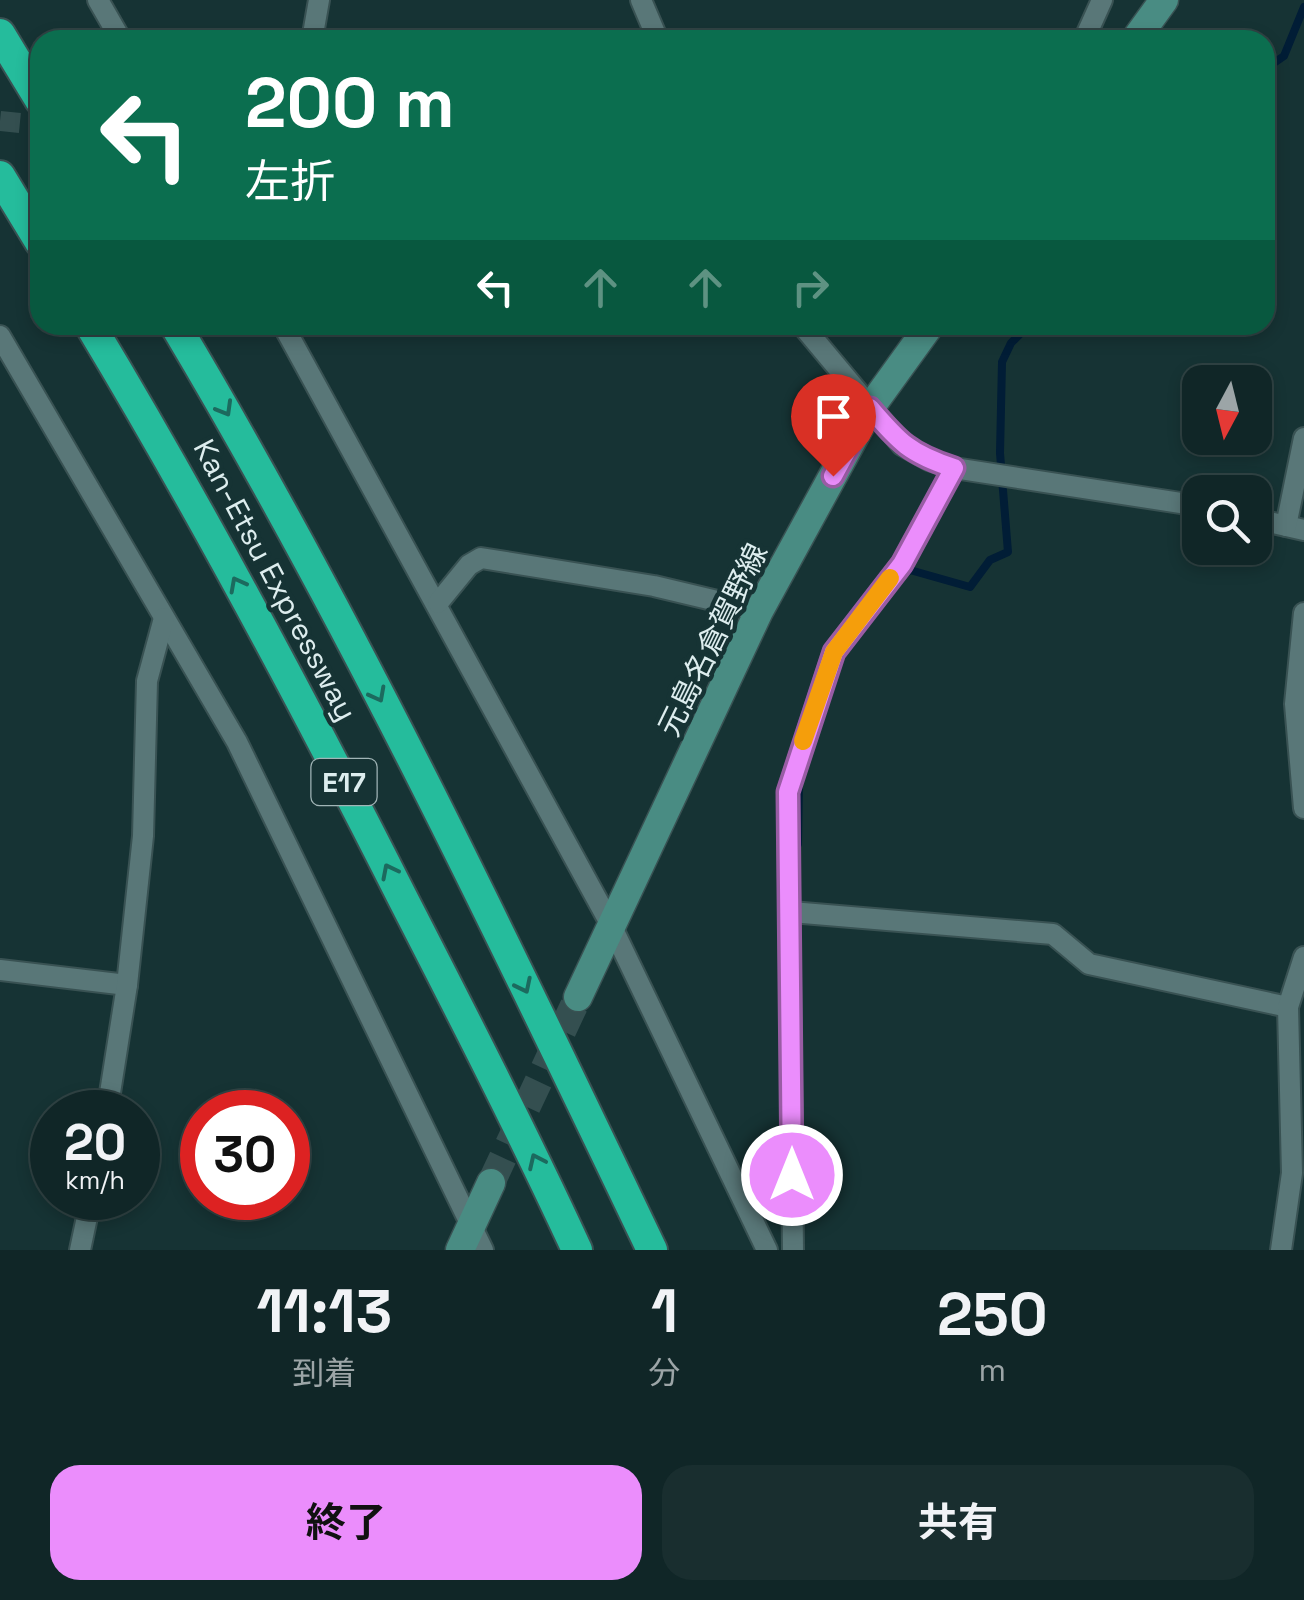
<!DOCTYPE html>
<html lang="ja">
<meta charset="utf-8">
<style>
body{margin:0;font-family:"Space Grotesk","Noto Sans JP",sans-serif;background:#192e2f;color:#f1f3f6;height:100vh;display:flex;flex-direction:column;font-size:38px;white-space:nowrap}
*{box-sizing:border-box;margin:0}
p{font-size:32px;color:#9ca5a7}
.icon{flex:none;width:55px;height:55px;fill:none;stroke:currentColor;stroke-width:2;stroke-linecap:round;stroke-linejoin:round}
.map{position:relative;height:1250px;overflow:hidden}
.details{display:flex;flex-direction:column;background:#102627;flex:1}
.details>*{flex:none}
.banner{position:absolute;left:30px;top:30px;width:1245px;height:305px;border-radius:30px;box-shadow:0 5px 15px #0003,0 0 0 2px #304344;background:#0b6e4f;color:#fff;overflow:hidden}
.needle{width:65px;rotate:187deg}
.buttons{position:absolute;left:1182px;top:365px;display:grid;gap:20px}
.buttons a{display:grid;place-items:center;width:90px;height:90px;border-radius:20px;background:#102627;box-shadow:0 5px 15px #0003,0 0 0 2px #304344;font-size:50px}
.speed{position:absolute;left:30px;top:1090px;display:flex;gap:20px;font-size:50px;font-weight:700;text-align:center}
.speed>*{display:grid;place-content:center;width:130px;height:130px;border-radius:50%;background:#102627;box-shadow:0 5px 15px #0003,0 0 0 2px #304344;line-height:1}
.speed small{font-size:25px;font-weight:400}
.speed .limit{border:15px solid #d22;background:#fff;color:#111}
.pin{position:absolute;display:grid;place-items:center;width:85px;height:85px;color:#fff;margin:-102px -42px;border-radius:50% 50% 50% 0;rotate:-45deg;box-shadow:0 0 10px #0007}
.pin .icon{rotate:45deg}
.me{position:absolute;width:110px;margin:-55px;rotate:0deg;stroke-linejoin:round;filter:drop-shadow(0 0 8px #0008)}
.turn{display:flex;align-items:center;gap:35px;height:210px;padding:0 50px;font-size:45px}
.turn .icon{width:130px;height:130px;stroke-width:2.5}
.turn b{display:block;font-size:70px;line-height:85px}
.lanes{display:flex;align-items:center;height:95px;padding:0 50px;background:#0003;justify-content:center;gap:50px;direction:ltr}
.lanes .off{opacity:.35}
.eta{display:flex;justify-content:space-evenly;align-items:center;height:170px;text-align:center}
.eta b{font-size:60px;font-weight:700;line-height:70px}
.button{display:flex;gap:20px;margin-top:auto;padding:20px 50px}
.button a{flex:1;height:115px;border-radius:30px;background:#eb8dfc;color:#111;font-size:40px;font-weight:700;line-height:115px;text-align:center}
.button a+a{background:#192e2f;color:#f1f3f6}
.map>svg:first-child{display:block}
</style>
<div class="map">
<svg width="1304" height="1250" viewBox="0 0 1304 1250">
<rect width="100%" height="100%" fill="#163334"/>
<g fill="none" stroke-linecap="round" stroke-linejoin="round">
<g stroke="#011d36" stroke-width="8">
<path d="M1265,69L1284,56L1304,7"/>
<path d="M906,573L910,570L970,587L990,560L1008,552L1000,453L1002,362L1011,343L1029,325"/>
<path d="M798,844L799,783"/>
</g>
<path stroke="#344f50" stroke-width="20" stroke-dasharray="20 10" stroke-linecap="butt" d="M0,121L40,125"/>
<path stroke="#344f50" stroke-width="28" stroke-dasharray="28 14" stroke-linecap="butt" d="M491,1183L578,997"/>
<defs>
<g id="minor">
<path d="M98,0L121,40"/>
<path d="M641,0L658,40"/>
<path d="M312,40L319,0"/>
<path d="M1084,40L1102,0"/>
<path d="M283,325L611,925L767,1250"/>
<path d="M802,325L902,445L929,460L954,468L1200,506"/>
<path d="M0,336L237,742L483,1250"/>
<path d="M1255,519L1304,530"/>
<path d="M1286,526L1304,438"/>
<path d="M438,603L469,565L481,558L654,586L759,611"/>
<path d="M1304,613L1295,704L1304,808"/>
<path d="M791,912L1053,934L1089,964L1288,1007"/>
<path d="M0,970L127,985"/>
<path d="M107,1112L127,985L143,836L147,681L164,618"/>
<path d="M80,1250L91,1198"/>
<path d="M793,1250L788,792L834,651L902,564L954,468"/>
<path d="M1281,1250L1292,1173L1288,1007L1304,957"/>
</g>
<g id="secondary">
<path d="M1135,40L1164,0"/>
<path d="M578,997L759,611L870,408L930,325"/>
<path d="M460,1250L491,1183"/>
</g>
<g id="motorway">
<path d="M0,34L40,100"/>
<path d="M0,176L40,242"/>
<path d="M90,325C202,511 304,703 402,897C462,1014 522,1131 577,1250"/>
<path d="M175,325C351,620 504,940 652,1250"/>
</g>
</defs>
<use href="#minor" stroke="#395253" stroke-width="24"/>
<use href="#secondary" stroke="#395253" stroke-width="31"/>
<use href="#motorway" stroke="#395253" stroke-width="34"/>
<use href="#minor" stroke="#597778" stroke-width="20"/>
<use href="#secondary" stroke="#498c83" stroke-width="28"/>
<use href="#motorway" stroke="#25bc9c" stroke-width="30"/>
</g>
<defs><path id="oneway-chevron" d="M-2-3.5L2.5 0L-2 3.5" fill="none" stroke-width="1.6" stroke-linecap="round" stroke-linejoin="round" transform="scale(2.5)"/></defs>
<g stroke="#1c6a5e">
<use href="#oneway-chevron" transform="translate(225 409) rotate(60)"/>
<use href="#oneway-chevron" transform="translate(237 584) rotate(-118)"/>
<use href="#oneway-chevron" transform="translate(378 695) rotate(62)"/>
<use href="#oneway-chevron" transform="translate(389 871) rotate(-117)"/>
<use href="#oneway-chevron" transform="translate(524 986) rotate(64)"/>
<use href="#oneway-chevron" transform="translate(536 1161) rotate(-115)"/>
</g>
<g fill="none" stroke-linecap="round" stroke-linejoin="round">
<defs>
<path id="route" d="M792,1175L788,792L834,652L902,564L954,468C910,454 899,442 870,408L833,476"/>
</defs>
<use href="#route" stroke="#995ca4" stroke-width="25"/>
<use href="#route" stroke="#eb8dfc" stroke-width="18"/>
<path stroke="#f59e0b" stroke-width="18" d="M803,741L834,652L890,578"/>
</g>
<g text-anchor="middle" stroke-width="9" stroke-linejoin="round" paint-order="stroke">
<rect fill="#163334" stroke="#a1b5b6" stroke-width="2.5" x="311.5" y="759" width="65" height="46" rx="8"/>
<g font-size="28" font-weight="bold" fill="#ddedee">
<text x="344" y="792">E17</text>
</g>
<g font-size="30" fill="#ddedee" stroke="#163334">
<text transform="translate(275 580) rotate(62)" y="10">Kan-Etsu Expressway</text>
<text transform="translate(713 640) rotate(-64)" y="10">元島名倉賀野線</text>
</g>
</g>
</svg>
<div class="buttons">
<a><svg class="needle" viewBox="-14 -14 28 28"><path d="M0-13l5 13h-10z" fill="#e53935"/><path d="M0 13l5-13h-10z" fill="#9ca5a7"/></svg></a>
<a><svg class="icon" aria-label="search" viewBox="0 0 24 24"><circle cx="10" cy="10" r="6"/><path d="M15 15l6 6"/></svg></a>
</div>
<div class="speed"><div>20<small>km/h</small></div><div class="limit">30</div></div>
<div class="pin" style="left:833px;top:476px;background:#d93025"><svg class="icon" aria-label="arrive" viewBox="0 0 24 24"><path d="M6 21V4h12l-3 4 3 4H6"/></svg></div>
<svg class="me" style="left:792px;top:1175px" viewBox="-20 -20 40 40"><circle r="17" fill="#eb8dfc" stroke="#fff" stroke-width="3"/><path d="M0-11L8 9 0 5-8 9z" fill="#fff"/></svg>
<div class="banner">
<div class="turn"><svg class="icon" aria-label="left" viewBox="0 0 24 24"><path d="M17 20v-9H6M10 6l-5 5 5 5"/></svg><div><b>200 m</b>左折</div></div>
<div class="lanes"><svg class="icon" aria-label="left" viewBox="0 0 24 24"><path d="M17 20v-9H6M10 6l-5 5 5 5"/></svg><svg class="icon off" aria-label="ahead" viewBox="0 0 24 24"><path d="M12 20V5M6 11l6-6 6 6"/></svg><svg class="icon off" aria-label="ahead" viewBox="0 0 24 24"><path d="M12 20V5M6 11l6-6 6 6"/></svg><svg class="icon off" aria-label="right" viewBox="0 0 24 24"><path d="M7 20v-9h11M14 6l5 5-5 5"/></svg></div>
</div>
</div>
<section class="details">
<div class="eta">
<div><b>11:13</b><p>到着</p></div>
<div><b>1</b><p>分</p></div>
<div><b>250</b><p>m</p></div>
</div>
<div class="button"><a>終了</a><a>共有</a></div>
</section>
